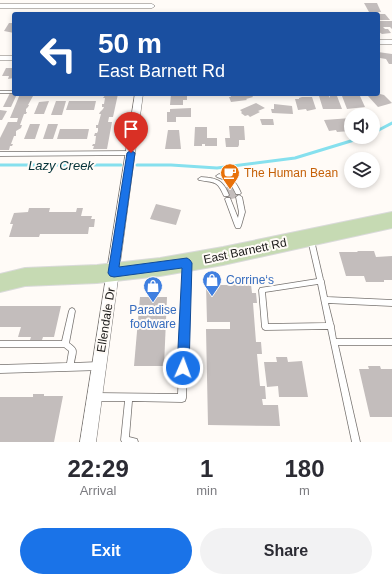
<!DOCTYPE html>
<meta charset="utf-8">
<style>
body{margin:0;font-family:Helvetica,sans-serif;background:#f2f2f3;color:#2b2b33;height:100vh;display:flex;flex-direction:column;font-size:15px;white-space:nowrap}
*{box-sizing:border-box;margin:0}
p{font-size:13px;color:#7c7c81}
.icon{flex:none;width:22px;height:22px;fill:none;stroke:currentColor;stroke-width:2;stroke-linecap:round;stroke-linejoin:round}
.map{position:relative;height:442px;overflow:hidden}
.sheet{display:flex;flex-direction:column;background:#fff;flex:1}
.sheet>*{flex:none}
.hud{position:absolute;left:12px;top:12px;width:368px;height:84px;border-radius:4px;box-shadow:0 2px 6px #0003;background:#1a4fa0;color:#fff;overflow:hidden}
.tools{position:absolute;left:344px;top:108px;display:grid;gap:8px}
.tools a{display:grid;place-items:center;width:36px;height:36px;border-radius:50%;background:#fff;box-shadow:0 2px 6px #0003;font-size:20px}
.pin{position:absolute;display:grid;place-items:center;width:34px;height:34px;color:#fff;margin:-41px -17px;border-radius:50% 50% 50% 0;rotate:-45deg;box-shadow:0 0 4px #0007}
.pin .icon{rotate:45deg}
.me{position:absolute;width:44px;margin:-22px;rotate:2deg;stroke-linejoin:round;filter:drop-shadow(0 0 3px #0008)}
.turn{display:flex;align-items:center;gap:14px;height:84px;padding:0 20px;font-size:18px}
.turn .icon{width:52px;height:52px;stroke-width:2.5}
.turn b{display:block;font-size:28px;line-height:34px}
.eta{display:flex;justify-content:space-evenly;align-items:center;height:68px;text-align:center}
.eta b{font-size:24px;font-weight:700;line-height:28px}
.action{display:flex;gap:8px;margin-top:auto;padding:8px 20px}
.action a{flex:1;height:46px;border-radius:24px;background:#1a73e8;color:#fff;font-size:16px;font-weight:700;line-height:46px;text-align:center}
.action a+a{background:#f2f2f3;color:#2b2b33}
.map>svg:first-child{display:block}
</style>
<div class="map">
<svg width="392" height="442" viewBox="0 0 392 442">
<rect width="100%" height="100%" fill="#fffbf7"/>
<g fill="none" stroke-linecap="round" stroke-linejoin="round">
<g stroke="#86e0ee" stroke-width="3">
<path d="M373,133L392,123"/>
<path d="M0,165H121"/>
<path d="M137,165H171L217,168L295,158L364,137"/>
</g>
</g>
<g fill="#c3bdbc">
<path d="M364,3H377L381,12H369Z"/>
<path d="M378,14H385L390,20H378Z"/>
<path d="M14,21V33L4,31L9,23H13Z"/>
<path d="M378,21H392V29L390,27H383L385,29H388L391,33L382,34L379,32Z"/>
<path d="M378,52L392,54V64H389L386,59L380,58Z"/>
<path d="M6,68H14V78L8,79L9,76H2Z"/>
<path d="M10,93L17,94L11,107H3Z"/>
<path d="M20,94H32L31,96H33L28,105H29L28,107L26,109V112H27L26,114H24L20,125H22L21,128L16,131V136H14L11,144H13L12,146H10L9,150H0V138L8,122H17L18,118H10Z"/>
<path d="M106,94H118L113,117H109L108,122H112L107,149H93L94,146H92L93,144H95L96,136H94L95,133H97L98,131V128H96V125H98L101,114H99L100,112L103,109L104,107H102V104H104L105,98H103Z"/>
<path d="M171,94H187V100H183V105H170Z"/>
<path d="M236,94H251L253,97L246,99L247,100L231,102L229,97H231L230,95Z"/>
<path d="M380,94L384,95L392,103L378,107L368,96Z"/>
<path d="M319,96H329L330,98V96H337L342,109H323Z"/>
<path d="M342,96H360L365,107L347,109Z"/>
<path d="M302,97H312L316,109L307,111L306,109L298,110L295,99H299V98Z"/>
<path d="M49,101L44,114H34L39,102Z"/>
<path d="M56,101H66L62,115H51Z"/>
<path d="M69,101H96L94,110H66Z"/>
<path d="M256,103L265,108L258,111L260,112L250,117L248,115L245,116L241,113L242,112L240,110Z"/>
<path d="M274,104L292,106L293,114L272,113L271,109H274Z"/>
<path d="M191,108V117H176V122H167V112H170V109Z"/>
<path d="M0,110L7,111L2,120H0Z"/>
<path d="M351,118V131L337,132L336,130L329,131L324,120Z"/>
<path d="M260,119H273L274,125H262Z"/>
<path d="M30,124H40L35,139H24Z"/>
<path d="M48,124H58L53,139H43Z"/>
<path d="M229,126H244L245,140H239V145L238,147H226L225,138H230Z"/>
<path d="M195,127H207V138H217V146H205V144H202V146H194Z"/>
<path d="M60,129H89L87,139H57Z"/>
<path d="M168,130H179L181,149H165Z"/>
<path d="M232,186L235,194L238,193L240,197L227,200L226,196L229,195L226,187Z"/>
<path d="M156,204L181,210L176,225L150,219Z"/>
<path d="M29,208H50L49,212H76L77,208H83L81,216H92L91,219H95L94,227H89L88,234H40L39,237H9L13,224H10L14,213L28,212Z"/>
<path d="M357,251H374L376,257L392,256V280H384V282H366L364,276H346L339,252H358Z"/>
<path d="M250,276L252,293H256L257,303H253L256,342H261L262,354H257L260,386H265L266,399H262L263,405H278L280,426L208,425L206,329H230V322H207L206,285H228V281Z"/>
<path d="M140,297H167L164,366H134Z"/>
<path d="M0,306H61L54,337H43L42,340H30L31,337H18L21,327H0Z"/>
<path d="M276,357H287L288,362L302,361L308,397H279L278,386L267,387L264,362H277Z"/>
<path d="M368,366H380L381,369H392V417H370L359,369H369Z"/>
<path d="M33,394H44V396H63L54,442H0V397H33Z"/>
</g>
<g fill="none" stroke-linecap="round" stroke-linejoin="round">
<defs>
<g id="lane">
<rect x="0" y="91" width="14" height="2"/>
<path d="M131,151L133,153L131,155L0,156V152Z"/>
<path d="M219,174C232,178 236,181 241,193L240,194H236C231,183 229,181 217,177L216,176Z"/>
<path d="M201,177C217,178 223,180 229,195L228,196H224C217,180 215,183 199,180L198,179Z"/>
<path d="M239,195L242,197L245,212L241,226L240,228H236L235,226L225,199L226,198H230L238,218L239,212L236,197Z"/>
<path d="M309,238H313L314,240L323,279L324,281V282L327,297L392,300V306L328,303L333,323L334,326V327L336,339H392V345H338L360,442H352L328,329L265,330L263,329L262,327L259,290L260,288L317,279L308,240ZM318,284L326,323L268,324L265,292Z"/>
<path d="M187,262L189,263L190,265L186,398L185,401L182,402L132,401L129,437L137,439L138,442H122L121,440L125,401H96L93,400L92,397L93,394L96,393L178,394L184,265L185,263Z"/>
<path d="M72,308L74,309L75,311L69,343C79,350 76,351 74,363L99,362L103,366L99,370L0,373V365L67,363L69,351L64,347H0V341H62L69,311L70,309Z"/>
</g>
<g id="street">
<path d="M0,4H152L155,6L152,8H0Z"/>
<rect x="378" y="40" width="14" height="4"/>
<rect x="0" y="56" width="14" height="4"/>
<path d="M135,94H143L96,442H80Z"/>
</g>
<path id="primary" d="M392,212V228L223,265L160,276L97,283L25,286L0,292V274L25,268L97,265L160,258L223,247Z"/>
</defs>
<use href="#lane" stroke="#787471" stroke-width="1.5"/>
<use href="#street" stroke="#787471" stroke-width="1"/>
<use href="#primary" stroke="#dadada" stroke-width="2"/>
<use href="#lane" fill="#fff" fill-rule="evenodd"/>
<use href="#street" fill="#fff" fill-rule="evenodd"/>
<use href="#primary" fill="#c6dab3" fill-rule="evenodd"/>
</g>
<path fill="#1a73e8" stroke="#114b97" d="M131,150L135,153L119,267L187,258L190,260L192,263L189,368L187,372L183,374L179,372L177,368L182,268L114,277L110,276L108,273L127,153Z"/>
<defs>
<symbol id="cafe-pin" viewBox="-11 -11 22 30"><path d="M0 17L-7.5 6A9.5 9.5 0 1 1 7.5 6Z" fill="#e8710a" stroke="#fffbf7"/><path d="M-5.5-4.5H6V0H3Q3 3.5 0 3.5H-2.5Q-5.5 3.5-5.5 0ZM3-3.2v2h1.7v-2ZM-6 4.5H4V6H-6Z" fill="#fff"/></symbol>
<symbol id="shop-pin" viewBox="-11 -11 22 30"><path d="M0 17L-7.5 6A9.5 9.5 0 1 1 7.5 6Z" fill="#3f7fe0" stroke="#fffbf7"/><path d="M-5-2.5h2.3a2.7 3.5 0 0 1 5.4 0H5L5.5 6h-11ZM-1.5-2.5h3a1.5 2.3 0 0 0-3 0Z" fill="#fff"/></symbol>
</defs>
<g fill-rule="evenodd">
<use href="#cafe-pin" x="219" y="162" width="22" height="30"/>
<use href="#shop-pin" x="201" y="269" width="22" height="30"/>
<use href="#shop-pin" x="142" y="275" width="22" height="30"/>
</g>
<g text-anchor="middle" stroke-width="4" stroke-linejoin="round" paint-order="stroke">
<g font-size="12" fill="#c56008" stroke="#fffbf7" text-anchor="start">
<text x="244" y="177">The Human Bean</text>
</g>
<g font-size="12" fill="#1a1918" stroke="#fffbf7">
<text transform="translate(245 251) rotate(-12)" y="4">East Barnett Rd</text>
<text transform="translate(106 320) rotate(-81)" y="4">Ellendale Dr</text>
</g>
<g font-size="12" fill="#366cbe" stroke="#fffbf7" text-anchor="start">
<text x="226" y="284">Corrine‘s</text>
<text x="153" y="314" text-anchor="middle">Paradise<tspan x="153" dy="14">footware</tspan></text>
</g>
<g font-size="13" font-style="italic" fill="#053339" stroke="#fffbf7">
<text x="61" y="170">Lazy Creek</text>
</g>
</g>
</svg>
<div class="tools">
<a><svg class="icon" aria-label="sound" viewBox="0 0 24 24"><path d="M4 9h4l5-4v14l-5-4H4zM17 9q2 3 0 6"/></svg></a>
<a><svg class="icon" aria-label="layers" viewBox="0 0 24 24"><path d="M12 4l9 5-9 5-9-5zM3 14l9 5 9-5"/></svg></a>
</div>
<div class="pin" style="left:131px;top:153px;background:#d93025"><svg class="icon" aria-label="arrive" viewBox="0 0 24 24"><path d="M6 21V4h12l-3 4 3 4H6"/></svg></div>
<svg class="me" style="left:183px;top:368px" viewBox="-20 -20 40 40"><circle r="17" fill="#1a73e8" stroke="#fff" stroke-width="3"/><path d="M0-11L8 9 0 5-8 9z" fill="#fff"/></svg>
<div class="hud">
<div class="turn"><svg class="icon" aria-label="left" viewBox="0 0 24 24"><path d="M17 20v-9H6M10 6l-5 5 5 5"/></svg><div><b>50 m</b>East Barnett Rd</div></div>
</div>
</div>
<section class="sheet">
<div class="eta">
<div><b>22:29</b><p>Arrival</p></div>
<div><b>1</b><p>min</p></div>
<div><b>180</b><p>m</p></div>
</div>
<div class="action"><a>Exit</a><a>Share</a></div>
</section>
